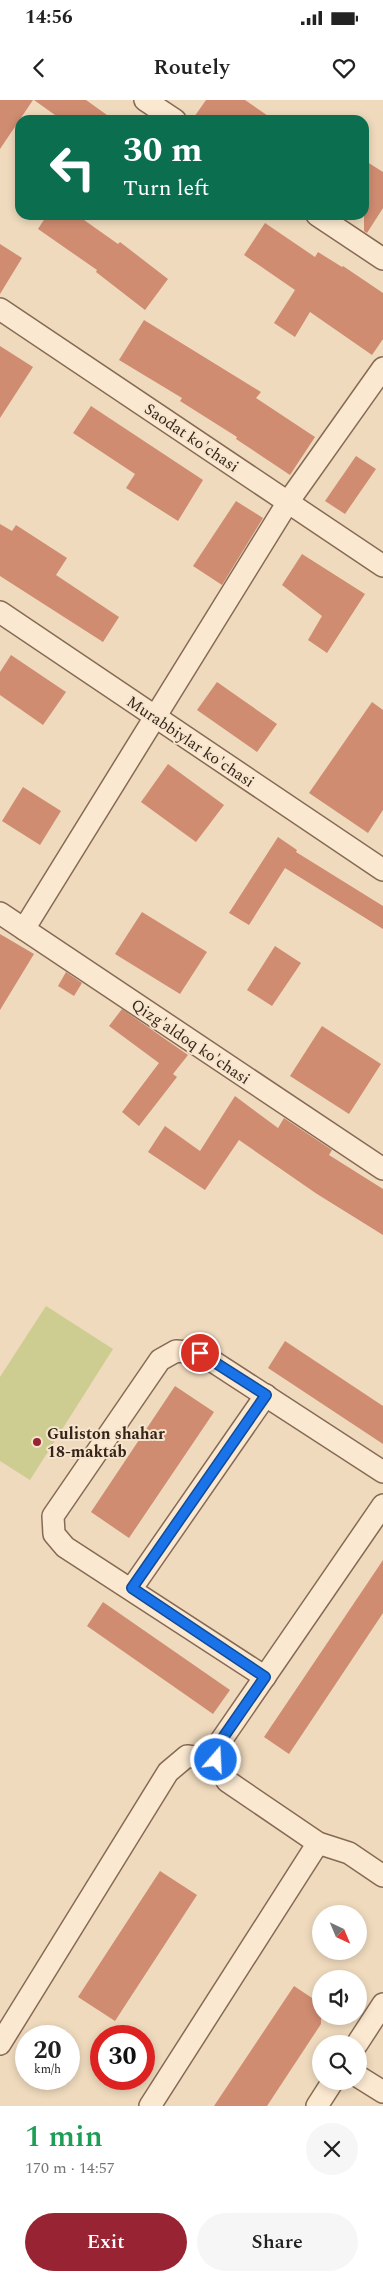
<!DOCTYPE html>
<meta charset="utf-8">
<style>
body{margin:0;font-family:Spectral,serif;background:#f6f6f6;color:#222;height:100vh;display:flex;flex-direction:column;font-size:19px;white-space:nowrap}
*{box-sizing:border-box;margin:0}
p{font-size:16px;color:#767676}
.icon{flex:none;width:28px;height:28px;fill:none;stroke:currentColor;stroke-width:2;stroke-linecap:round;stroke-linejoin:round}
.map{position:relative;height:2006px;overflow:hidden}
.panel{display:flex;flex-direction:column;background:#fff;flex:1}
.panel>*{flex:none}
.top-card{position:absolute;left:15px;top:15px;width:354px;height:105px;border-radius:15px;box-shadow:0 2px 8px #0003;background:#0b6e4f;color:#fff;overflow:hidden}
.needle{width:32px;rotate:136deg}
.buttons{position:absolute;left:312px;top:1805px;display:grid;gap:10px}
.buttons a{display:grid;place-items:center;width:55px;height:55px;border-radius:50%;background:#fff;box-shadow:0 2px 8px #0003;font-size:25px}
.speed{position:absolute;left:15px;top:1925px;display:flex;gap:10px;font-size:25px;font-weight:700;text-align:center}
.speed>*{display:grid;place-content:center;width:65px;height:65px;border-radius:50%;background:#fff;box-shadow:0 2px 8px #0003;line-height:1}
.speed small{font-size:12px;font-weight:400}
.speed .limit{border:8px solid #d22;background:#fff;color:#111}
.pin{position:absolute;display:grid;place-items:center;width:42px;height:42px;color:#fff;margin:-21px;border:2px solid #fff;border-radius:50%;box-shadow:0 1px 5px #0007}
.me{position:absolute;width:55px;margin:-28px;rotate:19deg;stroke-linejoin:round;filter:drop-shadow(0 0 4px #0008)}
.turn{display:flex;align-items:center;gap:18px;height:105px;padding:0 25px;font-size:22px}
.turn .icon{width:65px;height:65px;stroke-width:2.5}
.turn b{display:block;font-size:35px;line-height:42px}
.round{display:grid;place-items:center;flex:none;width:52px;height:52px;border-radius:26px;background:#f6f6f6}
.head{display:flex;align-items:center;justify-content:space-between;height:85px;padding:0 25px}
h1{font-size:30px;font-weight:600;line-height:38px;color:#1e9e55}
.cta{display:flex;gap:10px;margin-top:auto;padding:10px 25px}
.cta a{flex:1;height:58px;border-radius:30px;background:#982333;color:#fff;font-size:20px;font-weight:600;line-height:58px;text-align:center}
.cta a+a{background:#f6f6f6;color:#222}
.status{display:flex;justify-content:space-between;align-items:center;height:35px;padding:0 25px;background:#fff;direction:ltr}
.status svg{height:14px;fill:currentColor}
header{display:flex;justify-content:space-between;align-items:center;height:65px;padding:0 25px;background:#fff;font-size:22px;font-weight:600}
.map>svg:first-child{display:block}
</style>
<div class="status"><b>14:56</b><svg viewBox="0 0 49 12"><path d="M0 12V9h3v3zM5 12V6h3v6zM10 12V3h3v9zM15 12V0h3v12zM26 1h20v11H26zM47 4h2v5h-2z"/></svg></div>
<header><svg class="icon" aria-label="back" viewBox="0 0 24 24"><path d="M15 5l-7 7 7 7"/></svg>Routely<svg class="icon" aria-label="heart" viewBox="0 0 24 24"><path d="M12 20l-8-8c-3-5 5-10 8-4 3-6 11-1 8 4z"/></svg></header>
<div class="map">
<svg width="383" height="2006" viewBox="0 0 383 2006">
<rect width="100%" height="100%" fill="#efdabd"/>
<path fill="#cdcc91" d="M46,1206L113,1249L30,1380L0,1361V1277Z"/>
<g fill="#cf8c71">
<path d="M0,0H33L0,49Z"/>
<path d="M34,0H86L114,20H62Z"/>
<path d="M206,0H245L274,20H192Z"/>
<path d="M364,60L383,72V108L367,133L364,131Z"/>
<path d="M47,115H77L118,144L120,142L168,179L145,210L96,172L97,170L38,129Z"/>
<path d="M265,123L315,157L318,152L342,167L343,166L383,193V239L372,255L310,212L295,237L274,223L295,190L244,155Z"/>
<path d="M0,144L22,158L0,194Z"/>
<path d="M144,220L261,292L256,298L315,337L290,375L236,339L237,337L180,301L182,298L119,260Z"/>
<path d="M0,246L33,267L0,318Z"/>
<path d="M91,306L203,380L178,421L126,388L135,374L73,333Z"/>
<path d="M356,356L376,369L345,414L325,401Z"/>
<path d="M236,401L263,418L222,485L193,466Z"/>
<path d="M0,424L12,431L16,425L67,458L56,475L119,517L103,542L0,476Z"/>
<path d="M302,454L365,494L327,553L308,540L322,516L282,485Z"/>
<path d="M11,555L66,592L43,625L0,595V572Z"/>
<path d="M217,582L277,624L257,652L197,610Z"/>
<path d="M372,602L383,610V710L368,733L309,693Z"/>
<path d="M168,664L224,705L196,742L141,702Z"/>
<path d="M23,687L61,711L40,745L2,721Z"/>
<path d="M278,737L297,750L296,752L383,806V829L285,768L249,825L229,813Z"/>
<path d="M142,812L207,852L180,894L115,854Z"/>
<path d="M0,834L34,854L0,910Z"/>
<path d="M275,846L301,863L272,906L247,890Z"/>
<path d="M66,872L82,883L74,896L58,886Z"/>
<path d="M122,909L188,955L173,974L177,977L139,1026L122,1012L159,963L109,926Z"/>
<path d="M322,926L381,964L349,1014L290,976Z"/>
<path d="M235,996L278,1028L284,1018L332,1050L329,1055L383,1089V1135L317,1094L239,1040L205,1090L148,1052L165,1026L200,1051Z"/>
<path d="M285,1241L383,1306V1344L268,1268Z"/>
<path d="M175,1286L214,1312L129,1438L91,1412Z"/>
<path d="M383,1460V1513L289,1654L264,1637Z"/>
<path d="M103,1502L230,1590L213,1614L87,1526Z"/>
<path d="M160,1771L197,1795L115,1921L78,1897Z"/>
<path d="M294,1886L321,1904V1924L267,2006H214Z"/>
</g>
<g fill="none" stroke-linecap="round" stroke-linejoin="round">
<defs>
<g id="minor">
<path d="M145,0L175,20"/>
<path d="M317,115L383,159"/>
<path d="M0,209L383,466"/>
<path d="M0,512L383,770"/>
<path d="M0,813L383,1069"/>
<path d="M24,829L288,402L383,268"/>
<path d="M383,1405L220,1642L216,1660L227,1681L318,1743L349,1753L383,1776"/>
<path d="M132,1488L266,1295"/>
<path d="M265,1577L65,1447L54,1434L53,1416L160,1260L176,1251L200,1253L383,1372"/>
<path d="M0,1944L168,1672L187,1656L216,1660"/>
<path d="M357,1944L383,1904"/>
<path d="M359,1977L383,1992"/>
<path d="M150,2006L318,1743"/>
<path d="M317,2006L333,1981"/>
</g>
</defs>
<use href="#minor" stroke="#876a55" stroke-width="24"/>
<use href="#minor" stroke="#fae8d0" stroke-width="21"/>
</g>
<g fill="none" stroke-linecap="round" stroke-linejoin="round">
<defs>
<path id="route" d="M200,1253L266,1295L132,1488L265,1577L220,1642L216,1660"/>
</defs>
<use href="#route" stroke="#114b97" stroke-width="12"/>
<use href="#route" stroke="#1a73e8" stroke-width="9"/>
</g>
<circle fill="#982333" stroke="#f6e5cc" stroke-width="2" cx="37" cy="1342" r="5"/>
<g text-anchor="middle" stroke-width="4" stroke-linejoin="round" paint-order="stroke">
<g font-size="16" fill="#36241b" stroke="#f6e5cc">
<text transform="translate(192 337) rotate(34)" y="6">Saodat ko'chasi</text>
<text transform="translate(191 641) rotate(34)" y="6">Murabbiylar ko'chasi</text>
<text transform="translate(191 941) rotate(34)" y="6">Qizg'aldoq ko'chasi</text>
</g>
<g font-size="16" font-weight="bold" fill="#36241b" stroke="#f6e5cc" text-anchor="start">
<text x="47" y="1339">Guliston shahar<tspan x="47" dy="18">18-maktab</tspan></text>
</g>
</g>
</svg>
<div class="buttons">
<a><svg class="needle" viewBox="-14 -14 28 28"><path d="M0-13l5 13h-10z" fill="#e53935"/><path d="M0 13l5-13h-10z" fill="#767676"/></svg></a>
<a><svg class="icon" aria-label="sound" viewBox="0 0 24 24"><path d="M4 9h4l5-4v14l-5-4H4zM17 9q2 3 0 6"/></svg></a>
<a><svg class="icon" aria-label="search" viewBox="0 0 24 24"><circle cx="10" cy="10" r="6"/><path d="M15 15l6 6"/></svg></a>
</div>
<div class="speed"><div>20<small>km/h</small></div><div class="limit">30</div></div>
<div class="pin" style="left:200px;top:1253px;background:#d93025"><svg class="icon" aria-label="arrive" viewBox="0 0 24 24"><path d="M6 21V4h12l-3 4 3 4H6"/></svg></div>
<svg class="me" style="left:216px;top:1660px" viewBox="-20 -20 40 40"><circle r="17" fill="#1a73e8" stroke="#fff" stroke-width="3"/><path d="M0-11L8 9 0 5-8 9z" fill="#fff"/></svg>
<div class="top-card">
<div class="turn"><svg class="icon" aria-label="left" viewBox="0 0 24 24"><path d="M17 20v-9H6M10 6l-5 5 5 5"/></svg><div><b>30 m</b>Turn left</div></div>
</div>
</div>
<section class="panel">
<div class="head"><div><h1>1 min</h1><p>170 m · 14:57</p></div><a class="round"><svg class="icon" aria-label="close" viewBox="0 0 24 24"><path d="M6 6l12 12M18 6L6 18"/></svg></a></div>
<div class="cta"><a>Exit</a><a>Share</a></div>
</section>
